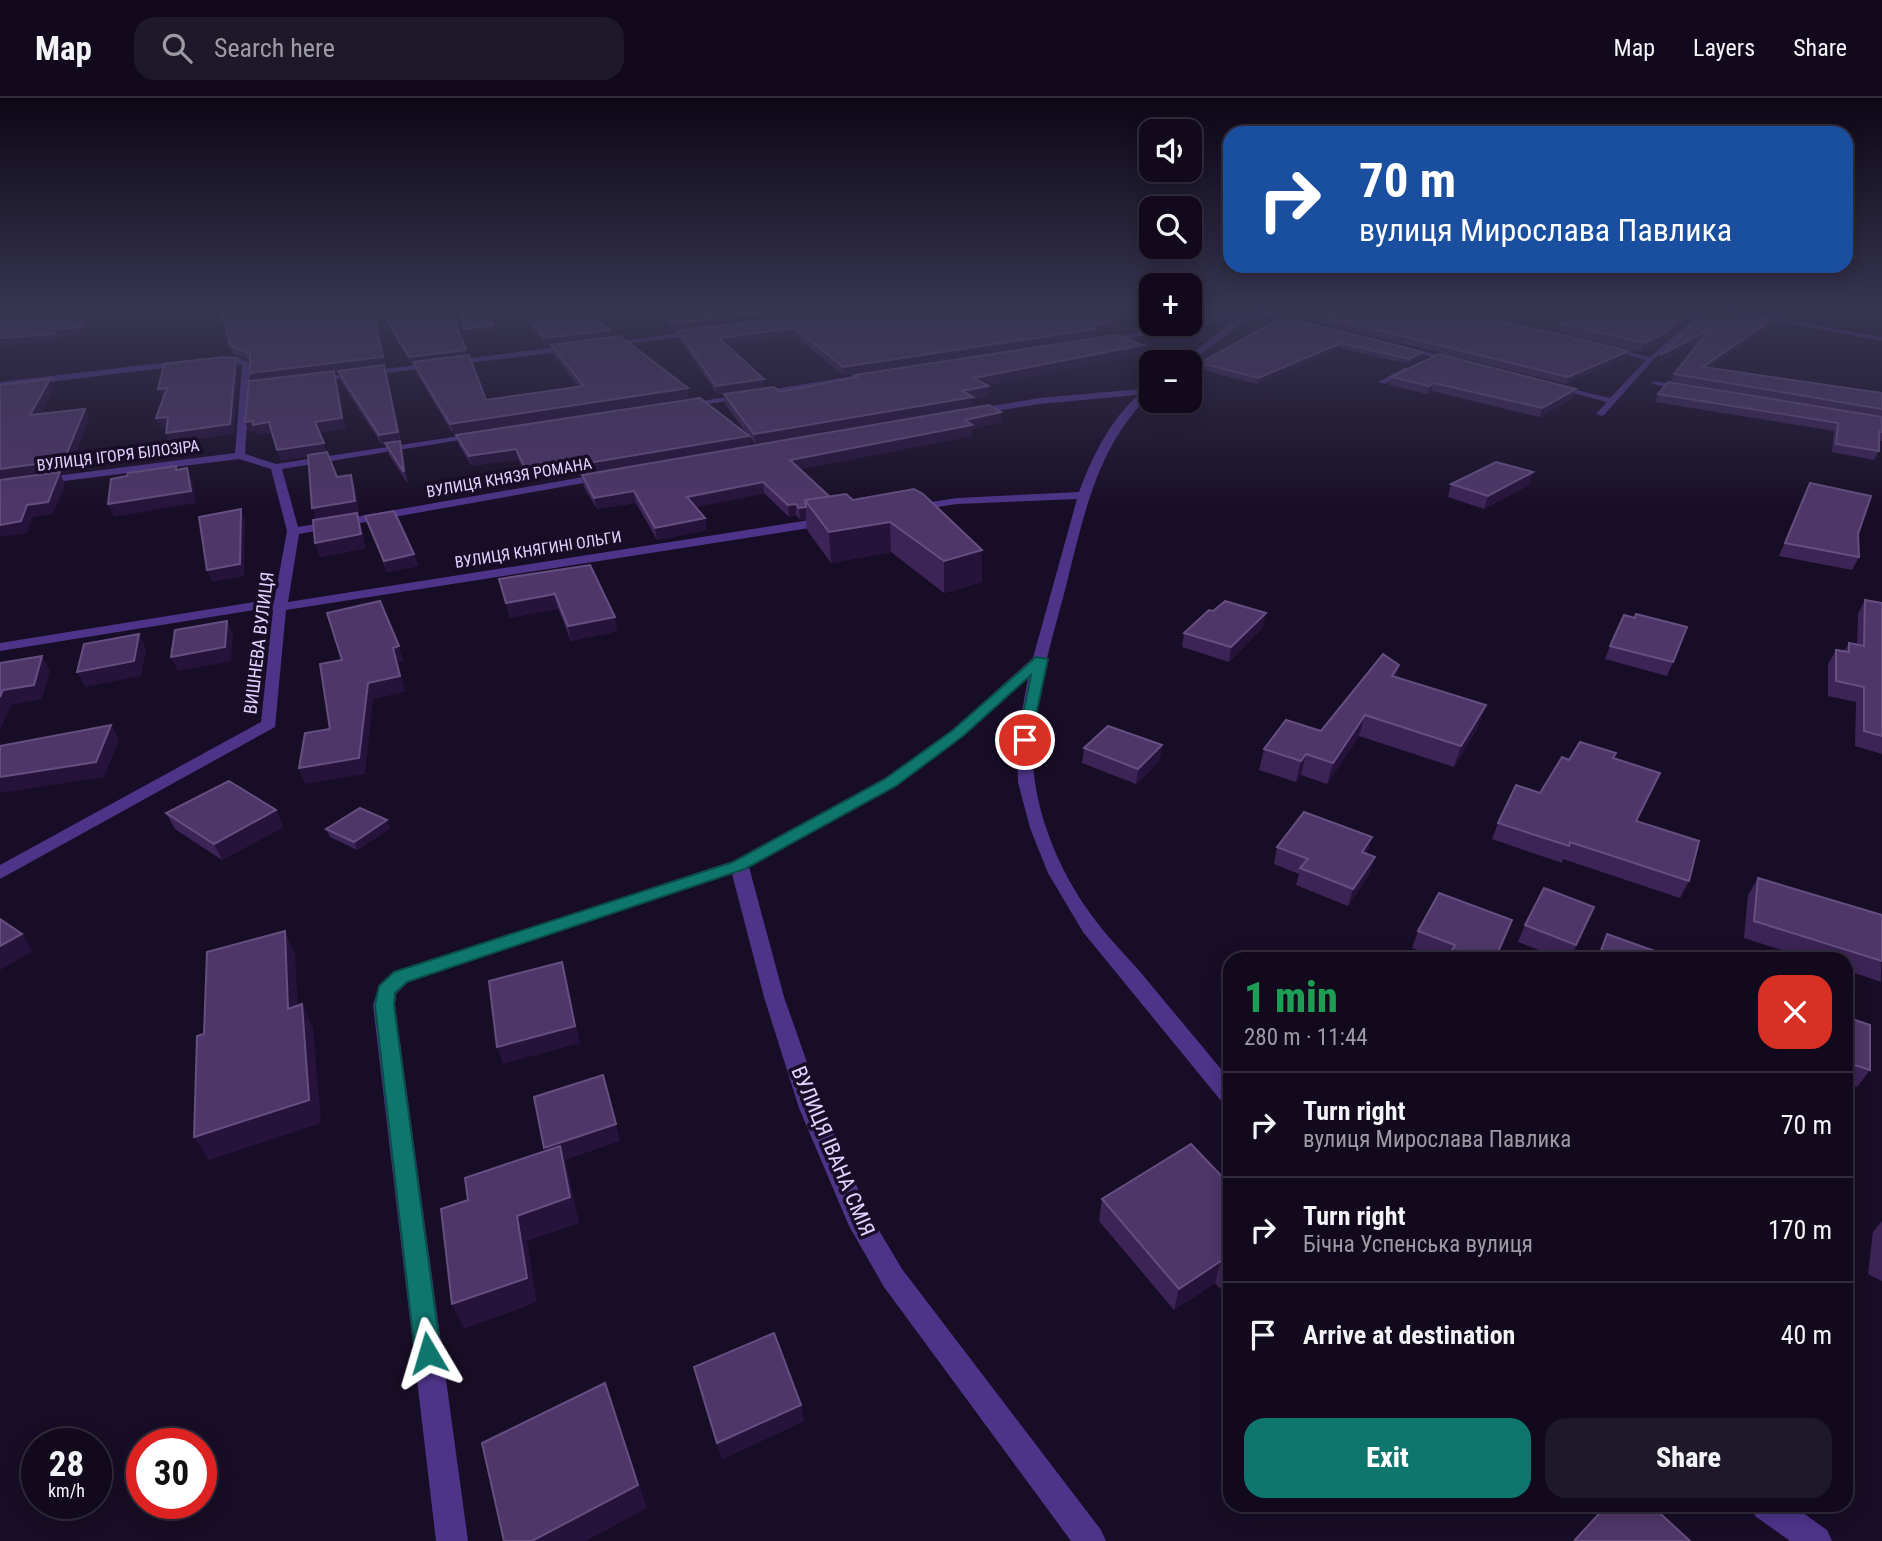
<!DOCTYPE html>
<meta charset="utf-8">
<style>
body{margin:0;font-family:"Roboto Condensed",sans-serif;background:#1f1829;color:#f1f3f6;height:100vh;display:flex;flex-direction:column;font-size:26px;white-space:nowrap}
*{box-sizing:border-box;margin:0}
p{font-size:23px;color:#9c9aa3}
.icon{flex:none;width:38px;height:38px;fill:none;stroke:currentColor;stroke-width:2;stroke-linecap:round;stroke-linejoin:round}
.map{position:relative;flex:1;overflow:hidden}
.drawer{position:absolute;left:1223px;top:854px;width:630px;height:560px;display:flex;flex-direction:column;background:#120a1c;border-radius:21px;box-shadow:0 4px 18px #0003,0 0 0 2px #312b3b}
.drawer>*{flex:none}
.guide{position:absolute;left:1223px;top:28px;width:630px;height:147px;border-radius:21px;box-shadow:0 4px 18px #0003,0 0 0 2px #312b3b;background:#1a4fa0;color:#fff;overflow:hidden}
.fabs{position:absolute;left:1139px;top:21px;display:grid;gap:14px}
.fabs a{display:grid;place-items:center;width:63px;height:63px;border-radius:14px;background:#120a1c;box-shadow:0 4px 18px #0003,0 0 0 2px #312b3b;font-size:35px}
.speed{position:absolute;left:21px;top:1330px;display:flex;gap:14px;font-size:35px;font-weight:700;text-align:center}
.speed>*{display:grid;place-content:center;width:91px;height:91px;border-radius:50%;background:#120a1c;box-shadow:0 4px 18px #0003,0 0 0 2px #312b3b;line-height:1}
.speed small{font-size:18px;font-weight:400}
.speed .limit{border:10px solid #d22;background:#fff;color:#111}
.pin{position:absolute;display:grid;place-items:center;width:60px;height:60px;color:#fff;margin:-30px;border:4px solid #fff;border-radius:50%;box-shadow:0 2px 7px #0007}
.me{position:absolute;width:77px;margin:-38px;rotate:353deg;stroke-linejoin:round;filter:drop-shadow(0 0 5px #0008)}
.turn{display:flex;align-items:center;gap:24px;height:147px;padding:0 21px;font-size:32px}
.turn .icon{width:91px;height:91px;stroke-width:2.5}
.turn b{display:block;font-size:49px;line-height:60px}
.round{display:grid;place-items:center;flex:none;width:74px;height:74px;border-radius:21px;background:#1f1829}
.head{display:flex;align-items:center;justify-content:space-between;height:119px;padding:0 21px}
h1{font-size:42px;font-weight:800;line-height:52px;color:#1e9e55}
.action{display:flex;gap:14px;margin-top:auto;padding:14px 21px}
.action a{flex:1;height:80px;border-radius:21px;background:#0f766e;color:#fff;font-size:28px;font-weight:800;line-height:80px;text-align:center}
.action a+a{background:#1f1829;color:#f1f3f6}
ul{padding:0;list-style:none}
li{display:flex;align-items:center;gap:21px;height:105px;padding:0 21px;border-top:2px solid #312b3b}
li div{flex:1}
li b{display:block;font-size:26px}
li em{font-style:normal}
header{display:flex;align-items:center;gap:42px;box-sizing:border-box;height:98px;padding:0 35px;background:#120a1c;border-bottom:2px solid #312b3b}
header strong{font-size:33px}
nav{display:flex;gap:38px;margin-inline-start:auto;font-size:24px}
.search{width:490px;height:63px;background:#1f1829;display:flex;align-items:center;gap:18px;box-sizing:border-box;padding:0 24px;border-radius:21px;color:#9c9aa3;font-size:26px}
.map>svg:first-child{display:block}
</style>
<header>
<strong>Map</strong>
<div class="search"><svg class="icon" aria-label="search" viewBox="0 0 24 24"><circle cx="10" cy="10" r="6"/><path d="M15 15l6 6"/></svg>Search here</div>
<nav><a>Map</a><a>Layers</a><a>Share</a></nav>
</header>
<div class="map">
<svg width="1882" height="1443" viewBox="0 0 1882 1443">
<rect width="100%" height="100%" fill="#180d26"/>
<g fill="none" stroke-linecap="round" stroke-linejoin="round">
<g fill="#4e3489" fill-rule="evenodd">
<path d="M1248,212H1260L1301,223L1298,225Z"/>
<path d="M1703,212H1710L1653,262L1603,318L1596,316L1607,304L1555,290L1559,288L1610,300L1646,262L1609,252V250L1650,259Z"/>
<path d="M1718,212H1732L1882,239V243Z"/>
<path d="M1406,249L1453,261L1454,262L1451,264L1404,252Z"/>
<path d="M1404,270L1411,272L1385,286L1378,284Z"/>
<path d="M1653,283L1684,288L1688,290L1684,292L1656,287L1652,285Z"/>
</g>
<g fill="#4e3489" fill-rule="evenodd">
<path d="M1246,214L1250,216L1249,219L1190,265L1182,264L1237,220L1098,246L1094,243Z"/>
<path d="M701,232L704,236L604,249L600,246Z"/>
<path d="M573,247L576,252L312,284L307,281Z"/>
<path d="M214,259H238L251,266L245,356L276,366L479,335L484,338L282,371L298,429L606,375L611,378L606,381L299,436L288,504L829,419L835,423L829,427L286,512L275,629L0,781V767L261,624L273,512L260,511L0,553V545L260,503L274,504L287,433L271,371L239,361L0,391V385L235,355L242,267L211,264Z"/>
<path d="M186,262L189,267L0,290V284Z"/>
<path d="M853,278L856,279V283L683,310L678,307Z"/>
<path d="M1152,290V295C1099,345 1085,412 1068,480C1055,533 1037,586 1033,641C1029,700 1055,767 1090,815C1105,837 1125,856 1142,876C1171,911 1201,947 1230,982V1007L1222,1004L1083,834L1048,775L1030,730L1018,684L1017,640L1028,580L964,638L897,688L749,769L784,899L823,1010L868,1114L902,1171L1101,1432L1106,1443H1071L884,1189L849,1128L799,1010L764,899L732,776L408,884L396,896L395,907L468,1443H436L373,907L379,888L394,874L733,763L885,680L952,632L1033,560L1077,401L957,406L912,413L906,410L912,407L957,400L1079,394C1093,357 1109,324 1138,297L1039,306L972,317L967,314L969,312L1039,300Z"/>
<path d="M1751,1407H1792L1827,1432L1832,1443H1790L1755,1418Z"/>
</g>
</g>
<g fill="#3c2456">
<path d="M272,212L265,221L343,214L344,212H374L403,355L408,386L389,357L386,347H382L340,282L338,273H334L337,283L345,331L319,334L337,379L355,389L359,416H357L361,428L365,450L320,459L308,358L281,362L272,335L257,337L255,333L249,334L245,324L253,283L250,275V263L233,256L230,248Z"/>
<path d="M379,212H392L388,221L468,257L486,302L578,288L553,256L551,247L546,248L519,214V212H584L611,239L688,290L689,300L453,336L415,273L413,264H410Z"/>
<path d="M661,212H1103V215L1100,216L1117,220L1116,227L1095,235V238L843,277L795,238L726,247L765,289L717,296L679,240L678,233L811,216L674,233Z"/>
<path d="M1294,212L1627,260L1566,286L1293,218Z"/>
<path d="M1711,212H1717L1715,213L1771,222L1768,229L1709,269L1882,295V343L1879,342V353L1874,362L1832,354L1834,333L1655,304L1658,296L1815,308L1671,283L1674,276L1701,242L1658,265Z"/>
<path d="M1283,219L1421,260L1408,266L1340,250L1257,286L1199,271L1200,265Z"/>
<path d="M1560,225L1659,246L1640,254L1557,234Z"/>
<path d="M1142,256L987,287L988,298L973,301L972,309L756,347L749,338L750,348L579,377L576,373L528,380L518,361L472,368L459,347L456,337H748L725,306L724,296L780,294L854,280V277Z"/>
<path d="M1391,279L1576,291L1573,300L1540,319L1432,293L1427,296L1389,287Z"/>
<path d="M1001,314V324L972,331V338L800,371L830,399L853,402L914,391L982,484L944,495L891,454L831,465L807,432L806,421L800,422L796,417L789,419L764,395L696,409L705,420L706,432L657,442L636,405L597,411L584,389L582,377Z"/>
<path d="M1451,386L1529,387L1484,411L1448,399Z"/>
<path d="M1804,398L1858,436L1859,459L1852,472L1779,458Z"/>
<path d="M365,418L414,456L418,468L387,474Z"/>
<path d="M590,467L617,533L571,543L558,510L510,520L499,481Z"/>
<path d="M1865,502L1882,505V656L1855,648L1856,604L1828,598V566L1836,552L1844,553L1849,545L1857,546L1858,516Z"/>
<path d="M1263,529L1229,564L1182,549L1184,535Z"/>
<path d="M1610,548L1673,564L1667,578L1605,561Z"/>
<path d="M1399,567L1396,580L1479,627L1454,669L1359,638L1327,686L1301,677L1296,684L1259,672L1264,651L1321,633Z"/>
<path d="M1162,647L1159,663L1136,686L1082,665L1084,650Z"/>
<path d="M1614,660L1653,691L1636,724L1689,783L1680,800L1563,761L1562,765L1492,741L1498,725L1540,695L1569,662Z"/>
<path d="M276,712L283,729L222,762L175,731L166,715Z"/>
<path d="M390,730L357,752L330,739L326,731Z"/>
<path d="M1277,749L1367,756L1370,775L1348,808L1296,787L1299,776L1274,766Z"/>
<path d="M1758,780L1882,817L1881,884L1846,872V861H1810L1744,840L1748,797Z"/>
<path d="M1594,809L1570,861H1562L1518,844L1525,827Z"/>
<path d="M1418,833L1496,861H1441L1412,850Z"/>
<path d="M1607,836L1677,861H1596Z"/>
<path d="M1846,919L1870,972L1857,989L1846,985Z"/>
<path d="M1230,1087V1201L1215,1185L1174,1212L1099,1123L1102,1101Z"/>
<path d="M1882,1123V1183L1868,1176L1873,1134Z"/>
<path d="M694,1269L804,1323L722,1361Z"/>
</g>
<g fill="#26133b">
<path d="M87,212H93L83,236L59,239L57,243L0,248V240L56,231Z"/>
<path d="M264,212H272L259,229L256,222Z"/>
<path d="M374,212L385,267L334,273L337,283L345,331L319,334L253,283L250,275Z"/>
<path d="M387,212H392L386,224L384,217Z"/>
<path d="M492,212L494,232L464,236L463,231Z"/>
<path d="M785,212H810L811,216L674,233L673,225Z"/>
<path d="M1086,212H1103V215L1086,220Z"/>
<path d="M1692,212H1699L1659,246L1640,254L1644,245Z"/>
<path d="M1117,220L1116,227L1095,235V238L843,277V269L1090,229Z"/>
<path d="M1771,222L1768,229L1700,276L1703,269Z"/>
<path d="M795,230V238L720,248L719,240Z"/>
<path d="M610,232L612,240L546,248L544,240Z"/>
<path d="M1709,232L1706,239L1658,265L1660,257Z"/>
<path d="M1341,245L1340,250L1257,286L1258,280Z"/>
<path d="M1143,247L1142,256L973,290L974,280Z"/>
<path d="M466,252L468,257L410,264L409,259Z"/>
<path d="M1629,253L1627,260L1566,286L1568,279Z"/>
<path d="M1423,254L1421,260L1408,266L1409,261Z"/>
<path d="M236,260L239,269L234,336L170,345L166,335Z"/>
<path d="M384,267L403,355L408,386L404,374L400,344L382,347L379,337Z"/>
<path d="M50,281L54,291L35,327L30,317Z"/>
<path d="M764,281L765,289L717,296L716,288Z"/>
<path d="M1434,285L1432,293L1427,296L1429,288Z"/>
<path d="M988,288V298L973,301L972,309L756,347L754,336Z"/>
<path d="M167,290L171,300L162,301L158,291Z"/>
<path d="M688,290L689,300L453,336L450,326Z"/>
<path d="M1576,291L1573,300L1540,319L1542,310Z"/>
<path d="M85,311L89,321L69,374L60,375L65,386L53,416L33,419L27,435L0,439V427L27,407L0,383V371Z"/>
<path d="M1001,314V324L972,331V338L791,373L790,362Z"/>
<path d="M168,319L172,328L160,330L156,320Z"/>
<path d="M253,323L269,324L273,335L257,337L255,333L249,334L245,324Z"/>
<path d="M749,338L750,348L579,377L577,367Z"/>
<path d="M324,345L327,356L281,362L277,352Z"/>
<path d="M516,351L518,361L472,368L469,358Z"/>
<path d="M574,362L576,373L528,380L525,370Z"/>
<path d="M187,370L192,382L196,405L114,419L108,406Z"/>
<path d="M1533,374L1529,387L1484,411L1488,398Z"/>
<path d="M351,377L355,389L359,416H357L361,428L365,450L320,459L315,445L317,423L312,410Z"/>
<path d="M763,384L764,395L689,411L687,399Z"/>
<path d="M634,393L636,405L597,411L594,400Z"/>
<path d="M796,406V417L789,419L788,407Z"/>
<path d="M806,409V421L800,422L799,410Z"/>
<path d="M241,411L245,422L244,478L212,484L207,472Z"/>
<path d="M705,420L706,432L657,442L655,430Z"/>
<path d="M890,424L891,454L831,465L829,434Z"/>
<path d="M982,452V484L944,495V463Z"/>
<path d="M414,456L418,468L387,474L384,463Z"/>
<path d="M555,496L558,511L510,520L506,505Z"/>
<path d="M1266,515L1263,529L1229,564L1231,549Z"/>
<path d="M615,519L617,533L571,543L568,528Z"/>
<path d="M227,523L233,537L231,563L178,573L171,559Z"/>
<path d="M139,536L146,551L141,578L85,589L77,574Z"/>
<path d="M399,548L403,563L398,564L405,594L373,601L365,676L305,686L299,670L368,585L393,550Z"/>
<path d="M42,558L50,572L42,601L11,607L0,632V599L3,592Z"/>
<path d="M1399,567L1394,587L1392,578Z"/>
<path d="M1486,607L1479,627L1454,669L1461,648Z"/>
<path d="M1365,617L1359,638L1327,686L1333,665Z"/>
<path d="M111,627L119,642L104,679L0,695V679Z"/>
<path d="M1162,647L1159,663L1136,686L1138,671Z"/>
<path d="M1306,656L1301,677L1296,684L1301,663Z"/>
<path d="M276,712L283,729L222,762L214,746Z"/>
<path d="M387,722L390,730L357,752L354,744Z"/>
<path d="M1372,739L1367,756L1362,754Z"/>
<path d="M1375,759L1370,775L1348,808L1353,791Z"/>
<path d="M285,833L295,856L299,934L288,911Z"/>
<path d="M22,836L33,853L0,872V848Z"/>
<path d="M562,864L567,881L580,945L503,966L497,949Z"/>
<path d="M302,906L313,930L321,1025L209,1062L194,1039Z"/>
<path d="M603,977L620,1043L565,1062L568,1074L579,1125L527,1143L537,1204L464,1231L452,1206L517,1118L549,1067L544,1050Z"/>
<path d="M1221,1163L1215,1185L1174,1212L1179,1191Z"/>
<path d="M605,1285L647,1410L586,1443H532Z"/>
<path d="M801,1307L804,1323L722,1361L717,1345Z"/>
</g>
<g fill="#4e3768" stroke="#654f80" stroke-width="2">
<path d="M0,212H87L80,229L56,231L54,236L0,240Z"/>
<path d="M221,212H264L256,222L343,214L344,212H373L383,259L250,275V256L230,248Z"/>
<path d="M451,212L466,252L409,259L386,221Z"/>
<path d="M462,212H491L493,227L463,231Z"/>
<path d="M522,212H584L610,232L544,240Z"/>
<path d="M665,212H785L673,225Z"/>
<path d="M815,212H1088H1086L1117,220L1090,229L1095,231L843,269L795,230L719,240L764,281L716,288L678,233L815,216L817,213Z"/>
<path d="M1296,212H1454L1629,253L1568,279Z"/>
<path d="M1590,212H1692L1662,237L1644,245L1560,225Z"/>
<path d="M1709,212L1771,222L1703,269L1882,295V311L1674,276L1709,232L1660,257Z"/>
<path d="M1283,219L1423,254L1409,261L1341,245L1258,280L1200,265Z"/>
<path d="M1116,237L1143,247L974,280L988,288L962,293L973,299L754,336L724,296L774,289L780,294L857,279L854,277Z"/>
<path d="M620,238L688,290L450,326L413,264L469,257L486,302L584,288L551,247Z"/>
<path d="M1439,256L1576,291L1542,310L1434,285L1429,288L1391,279Z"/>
<path d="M223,259L236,260L230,326L166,335L168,319L156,320L167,290L158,291L164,266Z"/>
<path d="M384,267L398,334L379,337L338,273Z"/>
<path d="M334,273L342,320L315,324L324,345L277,352L269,324L253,327V323L245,324L249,283Z"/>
<path d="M50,281L30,317L85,311L64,362L0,371V287Z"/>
<path d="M1668,284L1882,319V334L1879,333V353L1836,346L1838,325L1658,296Z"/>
<path d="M700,300L749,338L577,367L574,362L525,370L516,351L469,358L456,337Z"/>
<path d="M989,307L1001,314L965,322L972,327L790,362L830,399L805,402L806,409L799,410L796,406L788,407L763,384L687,399L705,420L655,430L634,393L594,400L582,377Z"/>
<path d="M400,343L404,374L385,345Z"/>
<path d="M327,354L337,379L351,377L355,403L312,410L308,357Z"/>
<path d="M1496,364L1533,374L1488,398L1451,386Z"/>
<path d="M176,368V372L187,370L191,393L108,406L111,381L127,378L128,375Z"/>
<path d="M60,374L48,404L27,407L21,423L0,427V382Z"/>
<path d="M1810,385L1871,398L1858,436L1859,459L1785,445Z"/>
<path d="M914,391L923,396L982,452L944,463L890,424L829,434L805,402L846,396L853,402Z"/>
<path d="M241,411L240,466L207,472L199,419Z"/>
<path d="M394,413L414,456L384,463L365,418Z"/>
<path d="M357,415L361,436L315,445L313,422Z"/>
<path d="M590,467L615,519L568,528L554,494L555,496L506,505L499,481Z"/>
<path d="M1865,502L1882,505V638L1864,633V589L1836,583V552L1849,554V545L1864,548Z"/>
<path d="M380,503L399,548L393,550L400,578L368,585L359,660L299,670L305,635L330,631L320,566L342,562L327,515Z"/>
<path d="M1225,503L1266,515L1231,549L1184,535L1209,512L1213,513Z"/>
<path d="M1636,516L1687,529L1673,564L1610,548L1624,517L1635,520Z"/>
<path d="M227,523L225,549L171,559L175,532Z"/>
<path d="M139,536L134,563L77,574L84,546Z"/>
<path d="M1383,556L1399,567L1392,578L1486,607L1461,648L1365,617L1333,665L1306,656L1301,663L1264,651L1286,622L1321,633Z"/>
<path d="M42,558L34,587L3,592L0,599V565Z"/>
<path d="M111,627L96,664L0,679V648Z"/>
<path d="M1108,628L1162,647L1138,671L1084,650Z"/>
<path d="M1580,644L1616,655L1613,660L1660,675L1636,723L1699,743L1689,783L1570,744L1569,748L1498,725L1516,687L1540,695L1562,659L1569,662Z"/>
<path d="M229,683L276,712L214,746L166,715Z"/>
<path d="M360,710L387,722L354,744L326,731Z"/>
<path d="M1304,714L1372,739L1362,754L1375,759L1353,791L1300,770L1308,761L1277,749Z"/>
<path d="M1758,780L1882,817V863L1754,823Z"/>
<path d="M1544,790L1594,809L1576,847L1525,827Z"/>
<path d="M1439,795L1512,822L1495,861H1468L1451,854L1455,847L1418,833Z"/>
<path d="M0,821L22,836L0,848Z"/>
<path d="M285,833L288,911L302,906L309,1002L194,1039L197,938L204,936L207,854Z"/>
<path d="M1607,836L1677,861H1598Z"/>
<path d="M562,864L575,928L497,949L489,883Z"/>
<path d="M1846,919L1870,927V972L1846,964Z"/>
<path d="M603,977L616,1026L544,1050L534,999Z"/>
<path d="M1191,1046L1230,1087V1173L1221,1163L1179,1191L1102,1101Z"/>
<path d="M560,1048L570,1099L517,1118L527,1180L452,1206L441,1111L468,1102L465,1080Z"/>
<path d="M774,1235L801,1307L717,1345L694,1269Z"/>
<path d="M605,1285L638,1387L532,1443H504L482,1345Z"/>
<path d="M1607,1407H1651L1690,1443H1574Z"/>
</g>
<linearGradient id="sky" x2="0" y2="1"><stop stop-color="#0d0715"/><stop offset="0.51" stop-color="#373552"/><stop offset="1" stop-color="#373552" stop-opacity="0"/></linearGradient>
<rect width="1882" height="414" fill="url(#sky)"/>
<path fill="#0f766e" stroke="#0a4d48" stroke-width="2" d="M1036,559L1048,561L1030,645L1025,647L1018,642L1031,577L963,638L896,688L745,771L407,884L395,895L394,907L441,1255L437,1264L428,1268L419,1264L415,1255L375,907L379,888L394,874L733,764L885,681L953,632Z"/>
<g text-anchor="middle" stroke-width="7" stroke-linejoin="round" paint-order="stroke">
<g font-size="16" fill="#e3d2ff" stroke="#180d26">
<text transform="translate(118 357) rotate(-7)" y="6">ВУЛИЦЯ ІГОРЯ БІЛОЗІРА</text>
<text transform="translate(509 379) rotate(-10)" y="6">ВУЛИЦЯ КНЯЗЯ РОМАНА</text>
<text transform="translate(538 451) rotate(-9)" y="6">ВУЛИЦЯ КНЯГИНІ ОЛЬГИ</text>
</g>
<g font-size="18" fill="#e3d2ff" stroke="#180d26">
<text transform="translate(259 545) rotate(-83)" y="6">ВИШНЕВА ВУЛИЦЯ</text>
</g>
<g font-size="21" fill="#e3d2ff" stroke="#180d26">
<text transform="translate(833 1053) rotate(67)" y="7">ВУЛИЦЯ ІВАНА СМІЯ</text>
</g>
</g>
</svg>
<div class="fabs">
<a><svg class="icon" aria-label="sound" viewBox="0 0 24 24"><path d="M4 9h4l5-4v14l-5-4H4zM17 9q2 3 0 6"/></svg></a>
<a><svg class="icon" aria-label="search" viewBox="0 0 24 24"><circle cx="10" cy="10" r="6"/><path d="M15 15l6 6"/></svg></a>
<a>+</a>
<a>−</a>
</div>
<div class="speed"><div>28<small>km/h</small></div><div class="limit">30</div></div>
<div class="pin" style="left:1025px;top:642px;background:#d93025"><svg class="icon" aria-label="arrive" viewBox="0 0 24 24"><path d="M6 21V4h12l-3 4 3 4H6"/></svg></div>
<svg class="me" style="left:428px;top:1255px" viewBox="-20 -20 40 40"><path d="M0-17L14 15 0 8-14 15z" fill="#0f766e" stroke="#fff" stroke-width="4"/></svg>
<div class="guide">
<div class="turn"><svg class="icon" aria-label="right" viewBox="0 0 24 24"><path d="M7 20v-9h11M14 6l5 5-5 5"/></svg><div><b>70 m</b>вулиця Мирослава Павлика</div></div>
</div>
<section class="drawer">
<div class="head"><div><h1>1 min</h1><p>280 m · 11:44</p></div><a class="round" style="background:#d93025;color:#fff"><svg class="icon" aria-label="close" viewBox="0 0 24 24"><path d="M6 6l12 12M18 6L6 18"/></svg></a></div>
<ul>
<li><svg class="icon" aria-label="right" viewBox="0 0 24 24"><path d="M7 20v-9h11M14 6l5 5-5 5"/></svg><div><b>Turn right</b><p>вулиця Мирослава Павлика</p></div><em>70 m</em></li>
<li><svg class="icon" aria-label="right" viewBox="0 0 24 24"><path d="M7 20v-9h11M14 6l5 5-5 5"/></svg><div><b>Turn right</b><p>Бічна Успенська вулиця</p></div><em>170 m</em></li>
<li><svg class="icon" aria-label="arrive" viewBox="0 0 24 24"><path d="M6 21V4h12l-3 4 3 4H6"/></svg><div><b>Arrive at destination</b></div><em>40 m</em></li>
</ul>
<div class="action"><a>Exit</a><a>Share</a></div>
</section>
</div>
